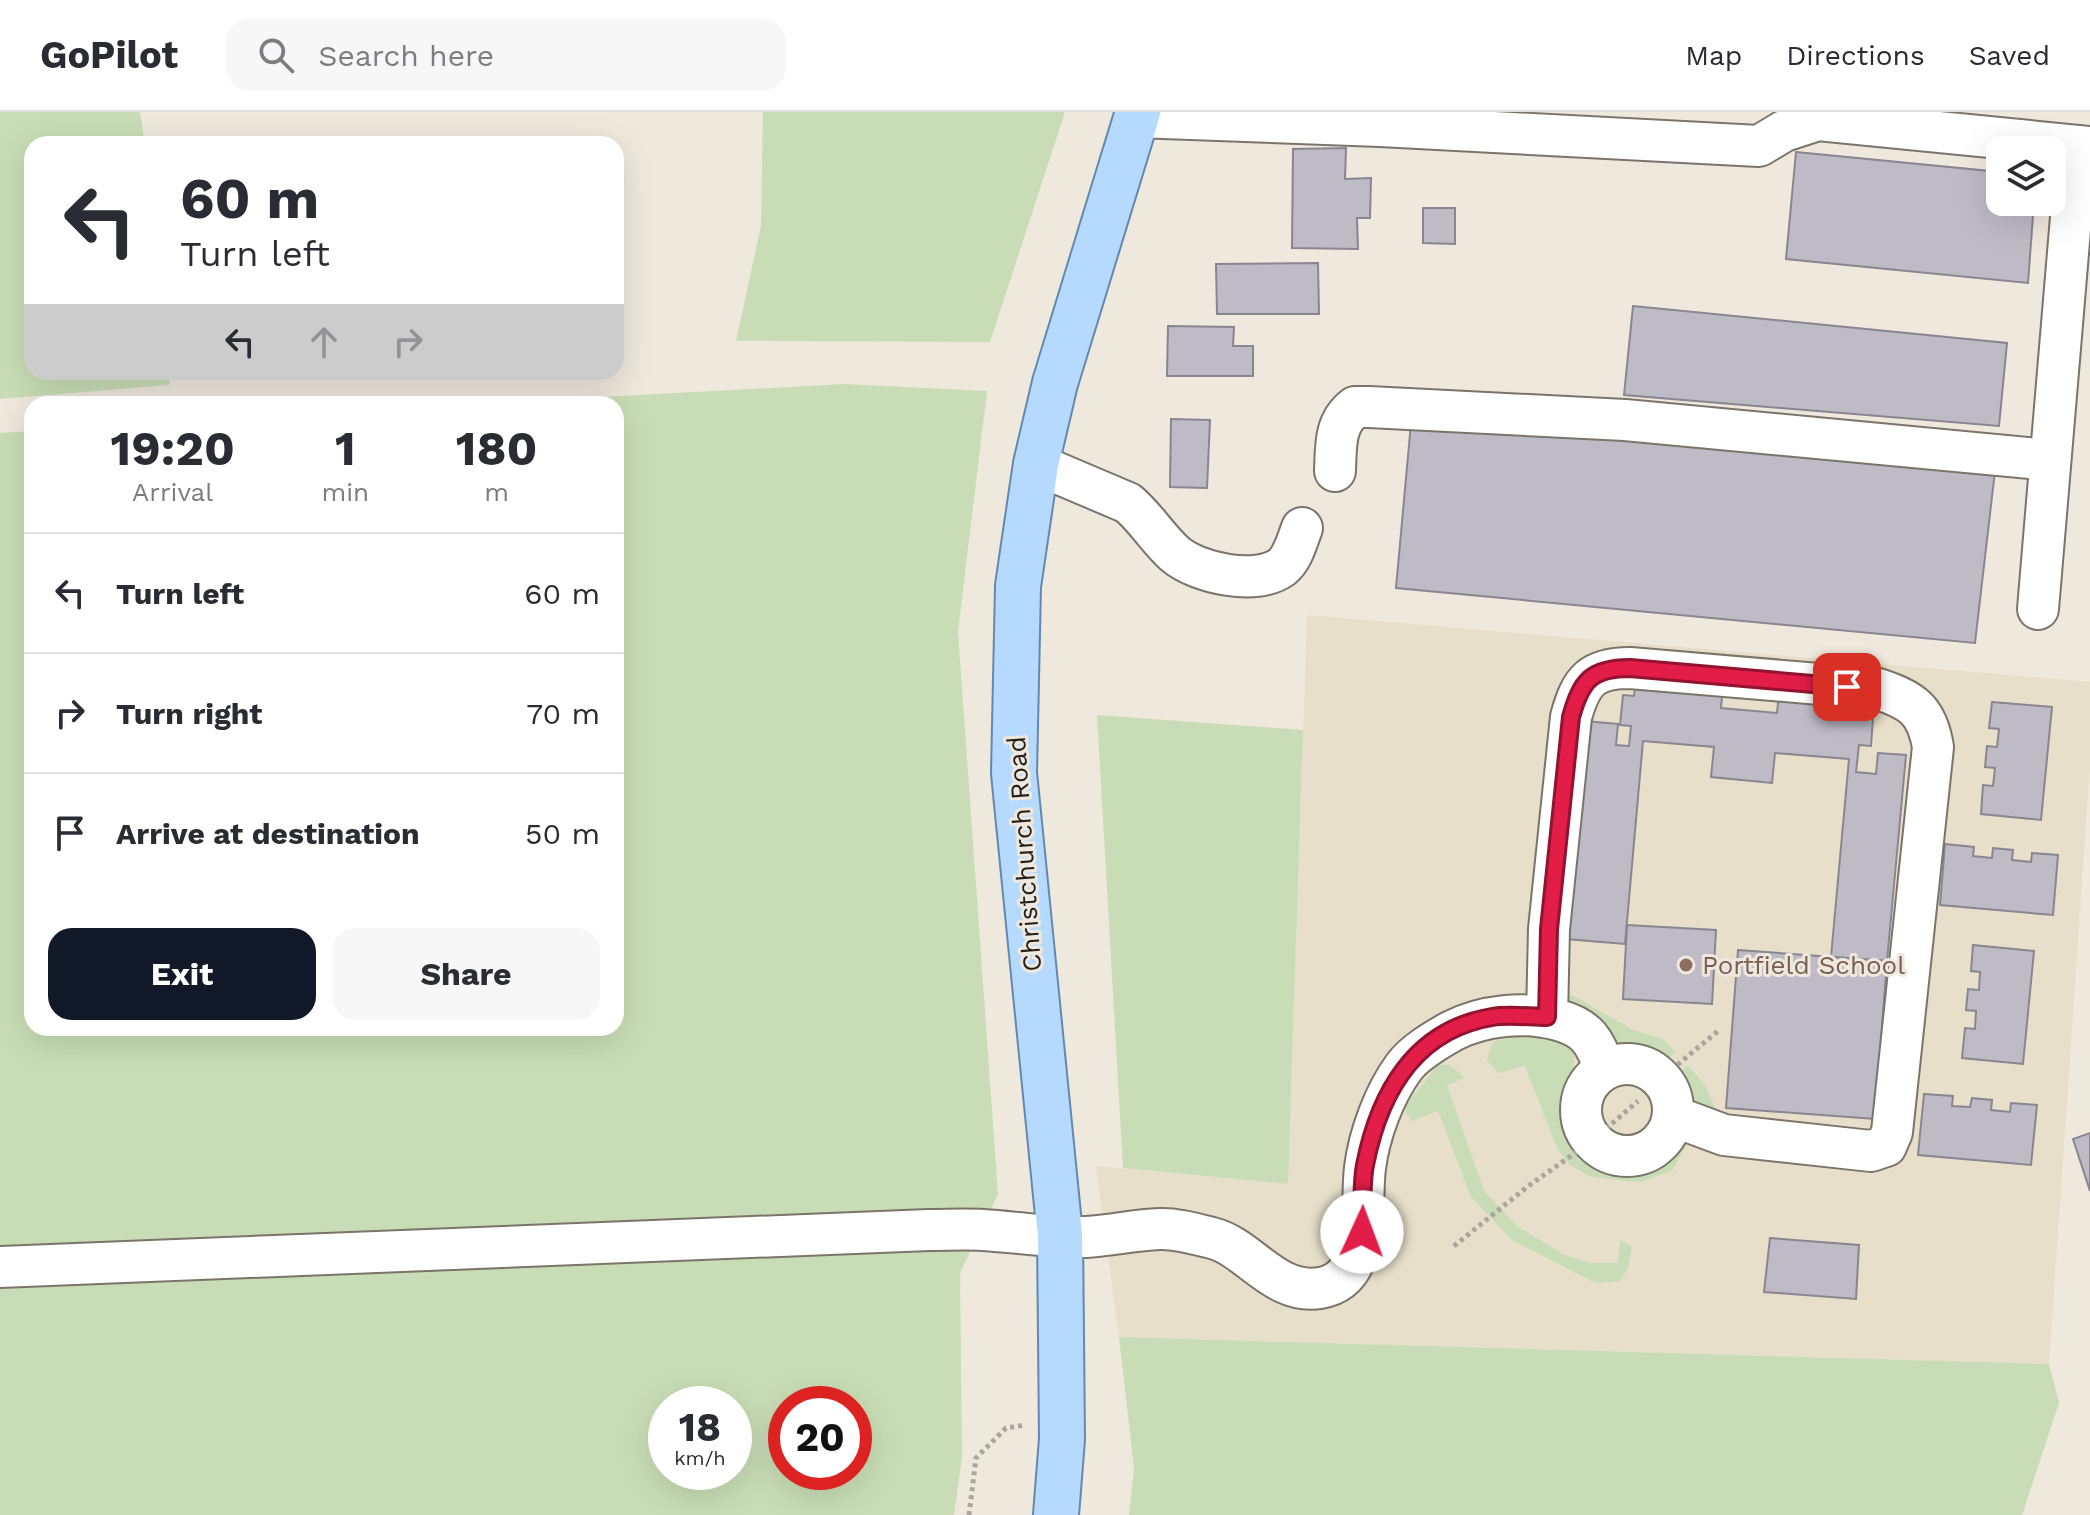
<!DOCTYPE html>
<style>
body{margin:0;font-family:"Work Sans",sans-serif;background:#f7f7f7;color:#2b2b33;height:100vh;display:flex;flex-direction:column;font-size:30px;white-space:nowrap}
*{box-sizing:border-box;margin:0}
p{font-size:26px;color:#7c7c81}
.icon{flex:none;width:44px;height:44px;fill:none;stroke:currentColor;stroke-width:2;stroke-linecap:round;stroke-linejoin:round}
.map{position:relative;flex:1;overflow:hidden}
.details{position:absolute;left:24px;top:284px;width:600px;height:640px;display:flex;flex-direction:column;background:#fff;border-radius:24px;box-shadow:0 8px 32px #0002}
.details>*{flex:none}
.banner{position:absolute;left:24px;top:24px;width:600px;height:244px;border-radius:24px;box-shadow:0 8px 32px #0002;background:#fff;color:#2b2b33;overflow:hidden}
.tools{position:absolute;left:1986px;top:24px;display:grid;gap:16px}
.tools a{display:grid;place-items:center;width:80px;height:80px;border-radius:16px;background:#fff;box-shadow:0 8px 32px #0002;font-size:40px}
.speed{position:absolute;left:648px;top:1274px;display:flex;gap:16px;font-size:40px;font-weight:700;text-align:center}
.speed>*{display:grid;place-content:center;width:104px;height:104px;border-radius:50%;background:#fff;box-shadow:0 8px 32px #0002;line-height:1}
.speed small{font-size:20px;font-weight:400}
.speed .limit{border:12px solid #d22;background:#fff;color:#111}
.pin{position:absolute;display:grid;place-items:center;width:68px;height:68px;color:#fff;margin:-34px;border-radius:16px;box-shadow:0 4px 12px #0006}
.me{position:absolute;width:88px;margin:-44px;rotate:2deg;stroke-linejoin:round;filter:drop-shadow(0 0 6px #0008)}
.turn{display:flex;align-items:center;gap:28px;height:168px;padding:0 24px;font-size:36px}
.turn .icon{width:104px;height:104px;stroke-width:2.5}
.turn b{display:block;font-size:56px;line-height:68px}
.lanes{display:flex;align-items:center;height:76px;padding:0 24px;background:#0003;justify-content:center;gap:40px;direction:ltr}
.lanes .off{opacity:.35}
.eta{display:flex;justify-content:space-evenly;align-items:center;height:136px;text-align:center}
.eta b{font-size:48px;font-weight:700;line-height:56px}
.action{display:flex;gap:16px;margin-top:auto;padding:16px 24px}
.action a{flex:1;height:92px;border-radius:24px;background:#111827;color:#fff;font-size:32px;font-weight:700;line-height:92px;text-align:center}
.action a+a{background:#f7f7f7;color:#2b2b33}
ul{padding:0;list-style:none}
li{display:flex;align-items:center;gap:24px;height:120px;padding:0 24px;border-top:2px solid #e1e1e2}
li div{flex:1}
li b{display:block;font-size:30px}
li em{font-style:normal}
header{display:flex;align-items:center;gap:48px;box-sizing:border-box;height:112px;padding:0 40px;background:#fff;border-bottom:2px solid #e1e1e2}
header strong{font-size:38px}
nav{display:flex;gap:44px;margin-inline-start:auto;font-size:28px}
.search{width:560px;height:72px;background:#f7f7f7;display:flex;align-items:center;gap:20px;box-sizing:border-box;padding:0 28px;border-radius:24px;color:#7c7c81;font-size:30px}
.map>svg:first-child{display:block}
</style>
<header>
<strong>GoPilot</strong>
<div class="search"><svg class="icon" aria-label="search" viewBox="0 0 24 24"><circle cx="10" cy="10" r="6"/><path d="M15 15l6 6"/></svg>Search here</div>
<nav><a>Map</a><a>Directions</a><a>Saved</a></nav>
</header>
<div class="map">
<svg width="2090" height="1403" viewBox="0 0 2090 1403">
<rect width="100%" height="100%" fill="#efe8dd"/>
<path fill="#e7dfc9" d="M1307,503L2090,570V652L2049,1252L1119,1225L1096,1054L1288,1072Z"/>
<g fill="#c8ddb5" fill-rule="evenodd">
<path d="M0,0H140L145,32H32V260H171L169,273L0,287Z"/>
<path d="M763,0H1065L990,230L736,229L761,114Z"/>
<path d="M844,272L987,279L958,520L998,1082L960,1161L962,1345L954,1403H0V321L32,319V916H616V292H470ZM666,1292H734V1360H666ZM786,1292H854V1360H786Z"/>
<path d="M1097,603L1303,618L1288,1072L1123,1056Z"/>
<path d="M1560,876L1633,918L1663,927L1675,940L1660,955L1636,941L1620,936L1558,892Z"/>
<path d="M1524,922L1570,929C1582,954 1565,973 1564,998C1563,1007 1567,1020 1569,1029C1595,1048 1625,1072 1658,1049C1665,1043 1671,1030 1676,1022L1691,1025L1672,1059L1640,1070L1591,1065L1570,1053L1557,1036L1525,954L1498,961L1487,948L1493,930Z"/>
<path d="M1437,953H1450L1465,966L1447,973L1484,1079L1518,1115L1565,1143L1592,1151H1618L1620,1128L1632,1135L1628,1156L1620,1169L1596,1171L1513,1129L1471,1085L1438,999L1412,1009L1402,995L1421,975Z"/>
<path d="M1688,953L1706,975L1722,1012L1689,998L1675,965Z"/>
<path d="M1119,1225L2049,1252L2059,1291L2022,1403H1129L1134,1356Z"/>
</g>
<g fill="#bebbc7" stroke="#888691" stroke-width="2">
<path d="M1346,36L1345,67L1371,66L1370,106H1357L1358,137L1292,136L1293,37Z"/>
<path d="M1796,40L2000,60V90H2034L2028,171L1786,147Z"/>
<path d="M1423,96H1455V132L1423,131Z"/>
<path d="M1318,151L1319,202H1217L1216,152Z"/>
<path d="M1633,194L2007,231L1999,314L1624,283Z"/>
<path d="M1168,214L1234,215L1233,234H1253V264H1167Z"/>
<path d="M1412,300L1995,359L1975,531L1396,476Z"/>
<path d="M1171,307L1210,308L1207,376L1170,375Z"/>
<path d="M1636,566L1723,574L1721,596L1777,601L1779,581L1865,589L1863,605L1873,606L1871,634L1859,633L1856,660L1876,662L1878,641L1906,643L1887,849L1831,845L1849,647L1775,641L1772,671L1711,665L1714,635L1643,629L1625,832L1566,827L1585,609L1618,612L1616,633L1629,634L1631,614L1620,613L1623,583L1634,584Z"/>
<path d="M1992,590L2052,595L2041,708L1981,702L1983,673L1993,674L1995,656L1985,655L1987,634L1997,635L1999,617L1989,616Z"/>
<path d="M1945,732L1974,735L1973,744L1992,746L1993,736L2013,738L2012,748L2031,750L2032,741L2058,743L2053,803L1940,793Z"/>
<path d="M1627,813L1716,818L1712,892L1623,887Z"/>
<path d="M1973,833L2034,839L2023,952L1962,946L1965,916L1975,917L1976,899L1966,898L1968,877L1979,878L1980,860L1971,859Z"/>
<path d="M1738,838L1887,849L1875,1007L1726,996Z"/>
<path d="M1924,982L1953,984L1952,994L1970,995L1972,986L1992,988L1991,998L2010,1000L2011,991L2037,993L2031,1053L1918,1043Z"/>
<path d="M2090,1021V1079L2073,1027Z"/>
<path d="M1770,1126L1859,1133L1856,1187L1764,1180Z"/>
</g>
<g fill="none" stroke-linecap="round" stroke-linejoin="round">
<defs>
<g id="minor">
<path d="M1136,5L1380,14L1759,34L1784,19L1818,8L2090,35"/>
<path d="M1036,352L1128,391C1146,406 1158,427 1175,442C1197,461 1256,474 1282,455C1293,446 1297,429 1302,416"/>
<path d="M1335,359C1336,335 1334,311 1355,295H1369L1625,308L2050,348"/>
<path d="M2038,497L2077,34"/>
<path d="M1547,905L1549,817L1571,605C1581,569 1591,556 1630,556L1878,577C1912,588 1927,598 1933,635L1892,1020L1886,1034L1871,1039L1724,1023L1673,1004"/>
<circle cx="1627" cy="998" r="46"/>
<path d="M0,1155L929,1118C947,1118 965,1117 983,1118C1017,1120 1052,1126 1086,1125C1110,1124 1134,1118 1159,1117C1175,1116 1196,1122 1212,1126C1249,1135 1274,1183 1320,1176C1373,1167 1360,1093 1365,1056C1369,1023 1384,982 1404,955C1415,940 1436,928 1452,919C1483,903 1525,899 1558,908C1588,916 1595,930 1605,957"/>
</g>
<path id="major" d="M1056,1403L1062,1327L1060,1123L1014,661L1018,474L1036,352L1055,271L1138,0"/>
</defs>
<use href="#minor" stroke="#7a746a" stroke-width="44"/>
<use href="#major" stroke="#6389ae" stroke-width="48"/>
<g stroke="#aba69d" stroke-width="5" stroke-dasharray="4 4" stroke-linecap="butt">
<path d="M1659,968L1718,919"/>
<path d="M1454,1134L1527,1075L1592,1029L1638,989"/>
<path d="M969,1403L976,1346L1006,1316L1025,1313"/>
</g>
<use href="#minor" stroke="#fff" stroke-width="40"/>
<use href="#major" stroke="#b6dafe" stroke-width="44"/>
</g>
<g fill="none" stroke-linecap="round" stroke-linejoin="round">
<defs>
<path id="route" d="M1362,1120C1363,1098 1361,1074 1365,1053C1379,982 1414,918 1492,905C1509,902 1529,905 1547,905L1549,817L1571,605C1581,569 1591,556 1630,556L1847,575"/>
</defs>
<use href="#route" stroke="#92132f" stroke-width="20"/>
<use href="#route" stroke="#e11d48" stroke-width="14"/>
</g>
<circle fill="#8d6e63" stroke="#efe8dd" stroke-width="3" cx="1686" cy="853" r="8"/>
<g text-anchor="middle" stroke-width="6" stroke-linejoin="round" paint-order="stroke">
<g font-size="26" fill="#23201c" stroke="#efe8dd">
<text transform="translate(1024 742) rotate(-94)" y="9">Christchurch Road</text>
</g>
<g font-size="26" fill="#785e54" stroke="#efe8dd" text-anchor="start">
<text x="1702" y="862">Portfield School</text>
</g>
</g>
</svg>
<div class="tools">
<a><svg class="icon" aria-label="layers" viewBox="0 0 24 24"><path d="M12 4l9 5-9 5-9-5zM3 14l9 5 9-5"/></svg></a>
</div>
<div class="speed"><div>18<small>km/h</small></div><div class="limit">20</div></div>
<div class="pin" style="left:1847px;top:575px;background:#d93025"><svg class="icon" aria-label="arrive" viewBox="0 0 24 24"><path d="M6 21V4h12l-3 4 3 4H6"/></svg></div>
<svg class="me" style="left:1362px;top:1120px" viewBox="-20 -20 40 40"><circle r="19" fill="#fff"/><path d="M0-13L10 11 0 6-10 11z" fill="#e11d48"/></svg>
<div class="banner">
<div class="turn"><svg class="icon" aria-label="left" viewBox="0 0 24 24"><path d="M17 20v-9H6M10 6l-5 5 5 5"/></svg><div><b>60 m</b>Turn left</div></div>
<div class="lanes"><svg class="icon" aria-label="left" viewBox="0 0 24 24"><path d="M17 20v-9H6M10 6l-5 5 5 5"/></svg><svg class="icon off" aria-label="ahead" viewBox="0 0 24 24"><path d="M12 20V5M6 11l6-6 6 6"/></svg><svg class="icon off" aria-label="right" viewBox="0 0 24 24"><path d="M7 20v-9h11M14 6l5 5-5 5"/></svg></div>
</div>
<section class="details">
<div class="eta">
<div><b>19:20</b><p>Arrival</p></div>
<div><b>1</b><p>min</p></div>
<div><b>180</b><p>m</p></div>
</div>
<ul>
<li><svg class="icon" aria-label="left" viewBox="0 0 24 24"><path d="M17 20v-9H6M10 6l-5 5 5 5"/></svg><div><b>Turn left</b></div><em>60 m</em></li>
<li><svg class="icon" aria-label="right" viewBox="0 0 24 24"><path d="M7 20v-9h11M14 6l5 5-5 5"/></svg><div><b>Turn right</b></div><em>70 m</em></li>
<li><svg class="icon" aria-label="arrive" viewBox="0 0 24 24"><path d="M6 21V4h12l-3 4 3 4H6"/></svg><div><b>Arrive at destination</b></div><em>50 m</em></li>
</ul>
<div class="action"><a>Exit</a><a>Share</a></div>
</section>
</div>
